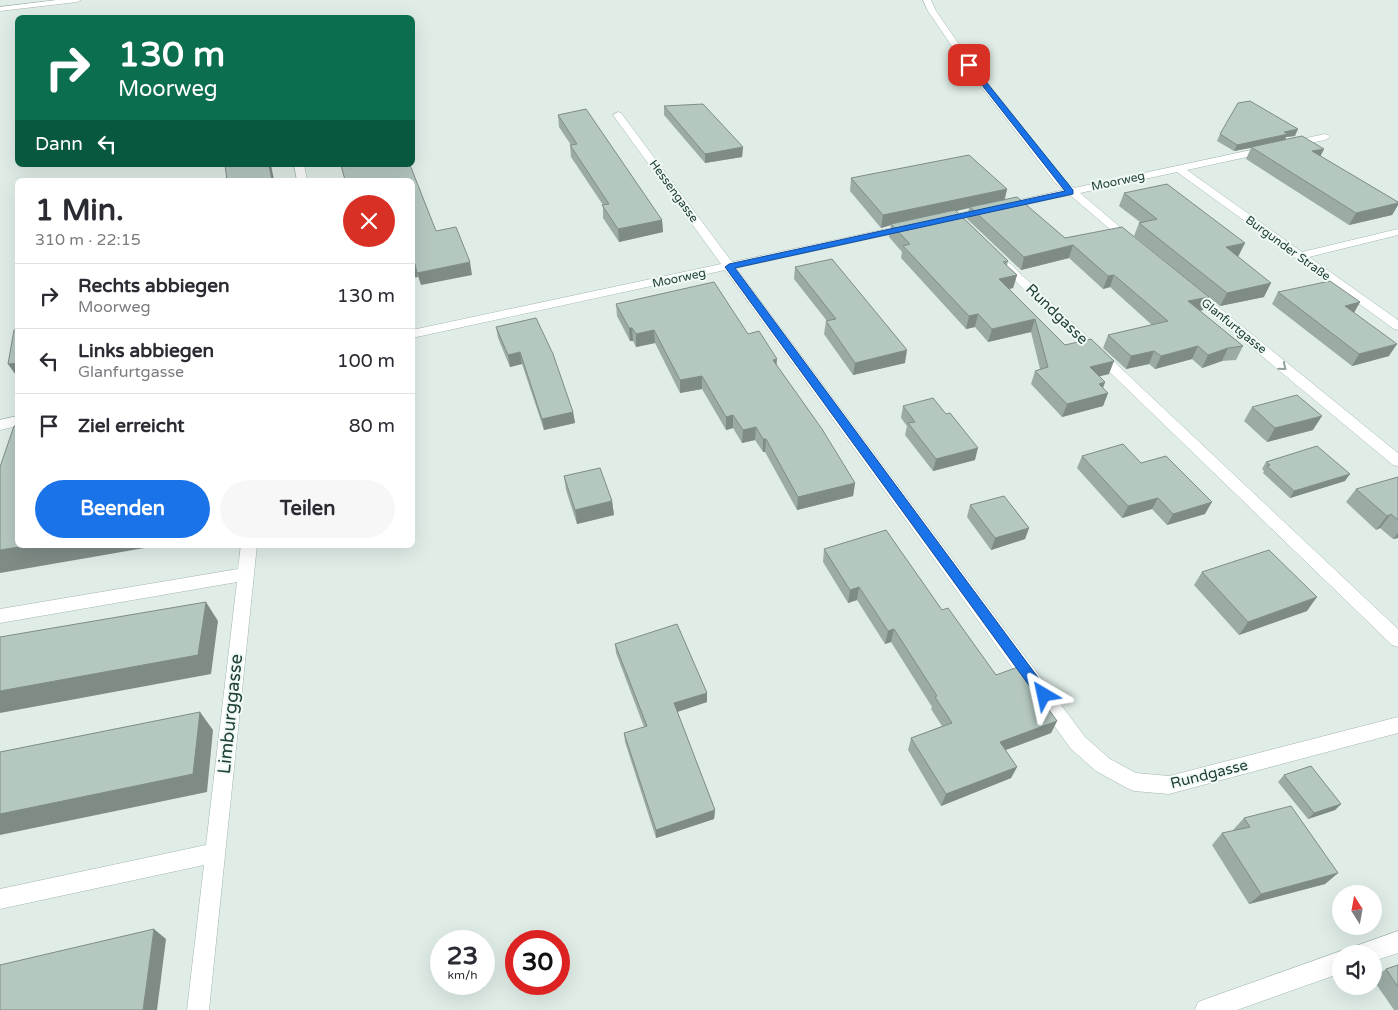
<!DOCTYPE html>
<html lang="de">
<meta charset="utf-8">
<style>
body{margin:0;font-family:"Varela Round",sans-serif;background:#f7f7f7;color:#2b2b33;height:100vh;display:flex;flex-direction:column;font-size:19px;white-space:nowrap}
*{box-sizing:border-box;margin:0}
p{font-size:16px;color:#7c7c81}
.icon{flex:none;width:28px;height:28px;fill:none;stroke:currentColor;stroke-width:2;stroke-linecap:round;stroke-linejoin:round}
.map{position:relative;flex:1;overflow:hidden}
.side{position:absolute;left:15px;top:178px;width:400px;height:370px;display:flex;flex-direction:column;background:#fff;border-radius:8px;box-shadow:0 5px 20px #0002}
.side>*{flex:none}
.guide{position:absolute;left:15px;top:15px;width:400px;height:152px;border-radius:8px;box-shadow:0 5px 20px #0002;background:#0b6e4f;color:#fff;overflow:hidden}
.needle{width:32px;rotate:349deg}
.fabs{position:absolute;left:1332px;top:885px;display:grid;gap:10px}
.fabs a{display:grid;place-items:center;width:50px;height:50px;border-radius:50%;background:#fff;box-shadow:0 5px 20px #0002;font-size:25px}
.speed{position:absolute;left:430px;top:930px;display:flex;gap:10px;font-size:25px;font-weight:700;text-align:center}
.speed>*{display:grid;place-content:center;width:65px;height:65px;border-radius:50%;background:#fff;box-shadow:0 5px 20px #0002;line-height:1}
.speed small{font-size:12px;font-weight:400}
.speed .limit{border:8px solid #d22;background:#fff;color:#111}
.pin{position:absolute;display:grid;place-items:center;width:42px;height:42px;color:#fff;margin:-21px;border-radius:10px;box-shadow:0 2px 8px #0006}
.me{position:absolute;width:55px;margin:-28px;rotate:324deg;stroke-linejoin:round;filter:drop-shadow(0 0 4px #0008)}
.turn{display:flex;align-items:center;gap:18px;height:105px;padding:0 20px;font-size:22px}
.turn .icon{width:65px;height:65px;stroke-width:2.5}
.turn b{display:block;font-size:35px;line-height:42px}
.then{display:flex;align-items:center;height:48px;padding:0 20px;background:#0003;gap:10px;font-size:19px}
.round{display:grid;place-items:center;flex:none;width:52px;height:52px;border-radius:26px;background:#f7f7f7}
.summary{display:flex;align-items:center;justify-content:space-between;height:85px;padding:0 20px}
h1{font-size:30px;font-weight:800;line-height:38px}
.action{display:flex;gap:10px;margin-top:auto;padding:10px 20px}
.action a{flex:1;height:58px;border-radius:30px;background:#1a73e8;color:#fff;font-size:20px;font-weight:800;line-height:58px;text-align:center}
.action a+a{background:#f7f7f7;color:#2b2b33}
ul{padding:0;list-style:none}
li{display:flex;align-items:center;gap:15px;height:65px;padding:0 20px;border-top:1px solid #e1e1e2}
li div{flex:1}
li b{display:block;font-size:19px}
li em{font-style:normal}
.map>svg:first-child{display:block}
</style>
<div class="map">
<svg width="1398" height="1010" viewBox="0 0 1398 1010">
<rect width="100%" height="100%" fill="#e0ede7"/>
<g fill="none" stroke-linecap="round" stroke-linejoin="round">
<defs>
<g id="minor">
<path d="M923,0H931L936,11L972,63L1064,180L1074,188L1325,134L1328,135L1330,137L1325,140L1187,170L1302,252L1398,229V235L1309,257L1398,320V330L1394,329L1177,172L1080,193L1133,238L1135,240L1129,243L1125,242L1070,195L942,223L938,222L937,220L938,218L1064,190L1056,184L966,67L928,11Z"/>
<path d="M618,112L621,113L732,262L910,224L914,225L915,227L914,229L910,230L736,268L1085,737L1110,759L1136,773L1169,776L1398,717V733L1169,794L1134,791L1127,788L1096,771L1071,749L725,270L412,338V330L721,264L613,115Z"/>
<path d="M294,165H304L307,180H297Z"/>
<path d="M1003,260L1007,261L1398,629V647L1392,645L999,265L997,263Z"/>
<path d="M1191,287L1195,288L1398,453V466L1393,465L1187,294L1185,291Z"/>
<path d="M18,416V426L0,430V420Z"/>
<path d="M241,545H257L209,1010H187L204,865L0,909V889L206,845L237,582L0,623V609L238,569Z"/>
<path d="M1398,931V953L1374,961V954H1353L1356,946Z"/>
<path d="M1341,951L1347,954H1341V973L1237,1010H1195L1198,1002L1206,999Z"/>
</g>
<path id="tertiary" d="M57,0H81L77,2L0,11V7Z"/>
</defs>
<use href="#minor" stroke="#a2b6ae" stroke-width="1"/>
<use href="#tertiary" stroke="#a2b6ae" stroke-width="1"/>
<use href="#minor" fill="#fff" fill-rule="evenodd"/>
<use href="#tertiary" fill="#fff" fill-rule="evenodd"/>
</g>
<g fill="#9caca5">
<path d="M664,106L743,147L742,157L705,163L664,115Z"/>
<path d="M558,115L662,220L663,232L619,242L603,218V205L571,157L570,145H571L559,127Z"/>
<path d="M1220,134L1295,136L1286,137L1285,140L1324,149L1320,156L1398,202V205L1392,215L1349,225L1246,159L1251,148L1234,151L1217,141Z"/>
<path d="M851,178L1007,189L1005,199L1065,238L1203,310L1199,311L1243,346L1236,360L1222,361L1202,368L1192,359L1155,369L1149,364L1126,369L1103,348L1108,335L1152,325L1110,287L1103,289L1069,258L1021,270L967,219L969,208L956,211L1008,261L1007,266L1017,275L1013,288L1009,289L1065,345L1109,374L1099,376L1105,382L1103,388L1108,393L1103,406L1062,417L1031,384L1035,371L1040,369L1031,332L988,342L975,327L966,329L901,258L902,252L889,237L891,225L881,228L850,191Z"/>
<path d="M1124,193L1238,257L1264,297L1220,306L1134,236L1139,223L1140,222L1119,206Z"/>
<path d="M795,267L905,363L853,375L824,334L826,321H827L794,279Z"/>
<path d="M1278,292L1360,302L1354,313L1389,356L1352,366L1272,304Z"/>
<path d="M616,304L748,334L777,366L855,483L853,496L797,510L765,452H763L755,440L742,443L733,428L726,430L702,389L680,393L655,343L636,347L633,341H630L617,316Z"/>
<path d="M496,327L573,412L575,423L544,430L522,364L510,367L498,338Z"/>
<path d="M903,406L975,460L933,471L905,435L907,426L901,418Z"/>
<path d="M1252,407L1313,430L1267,442L1244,421Z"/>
<path d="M1082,456L1205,514L1167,525L1152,509L1122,518L1077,468Z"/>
<path d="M1266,462L1345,481L1290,498L1263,473L1264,471L1262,469Z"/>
<path d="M564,476L612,501L614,515L577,524L566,490Z"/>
<path d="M1398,477V538L1393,539L1380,528L1376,530L1346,502L1356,489Z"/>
<path d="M970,505L1029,528L1025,539L991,550L967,517Z"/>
<path d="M824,549L942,610L996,675L1057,721L1051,733L1005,750L1017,767L1011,778L941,806L908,750L911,738L942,726L931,709L932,707L891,642L885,644L857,600L848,603L823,562Z"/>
<path d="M1202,572L1307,611L1239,635L1194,585Z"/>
<path d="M615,644L707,693V702L677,712L715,810L714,819L656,838L625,742L624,733L644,727L616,653Z"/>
<path d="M1284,775L1341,804L1335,810L1308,819L1278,782Z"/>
<path d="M1244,818L1338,873L1325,884L1249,904L1212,845L1222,833L1234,831L1233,830Z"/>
<path d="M1398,965V1010H1394L1374,981V977L1386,969Z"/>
</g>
<g fill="#7f8c86">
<path d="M1298,129L1295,136L1286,137L1285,141L1234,151L1237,145L1284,132Z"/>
<path d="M743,147L742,157L705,163V154Z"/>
<path d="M1324,149L1318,161L1312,151Z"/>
<path d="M269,165H271L274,180H272Z"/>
<path d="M1007,189L1004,201L970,207L969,208L892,225L891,224V225L881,228L883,215Z"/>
<path d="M1398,203V205L1392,215L1349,225L1356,213Z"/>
<path d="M662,220L663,232L619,242L618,229Z"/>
<path d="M1245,243L1238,257L1220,260L1226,247Z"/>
<path d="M1073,245L1069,258L1021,270L1024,257Z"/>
<path d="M470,262L472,275L421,285L417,273Z"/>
<path d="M415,264L418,277L412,278V265Z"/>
<path d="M1017,275L1013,288L995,292L999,279Z"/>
<path d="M1114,275L1110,287L1103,289L1108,276Z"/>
<path d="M1271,283L1264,297L1220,306L1227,293Z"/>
<path d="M1209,297L1203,310L1182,314L1188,301Z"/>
<path d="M1360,302L1353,314L1345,306Z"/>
<path d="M978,314L975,327L966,329L969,316Z"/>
<path d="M1035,319L1031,332L988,342L992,329Z"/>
<path d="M629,328H632L633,341H630Z"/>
<path d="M654,330L655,343L636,347V334Z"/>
<path d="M1397,344L1389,356L1352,366L1359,354Z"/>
<path d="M1198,346L1192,359L1155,369L1161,356Z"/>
<path d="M1228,348L1222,361L1202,368L1208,355Z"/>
<path d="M907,350L905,363L853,375L855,363Z"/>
<path d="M1154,351L1149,364L1126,369L1131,356Z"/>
<path d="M520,352L522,364L510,367L508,355Z"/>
<path d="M777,359L776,372L773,360Z"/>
<path d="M1114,361L1109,374L1085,380L1090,367Z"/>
<path d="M18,363V378L8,364Z"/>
<path d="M702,376V389L680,393V380Z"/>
<path d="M1105,382L1100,395L1108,393L1103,406L1062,417L1067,404L1099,384Z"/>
<path d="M573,412L575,423L544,430L542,419Z"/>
<path d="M733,415V428L726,430V417Z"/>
<path d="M1322,416L1313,430L1267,442L1275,428Z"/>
<path d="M756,427L755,440L742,443L743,430Z"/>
<path d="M763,439H766L765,452H763Z"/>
<path d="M978,448L975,460L933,471L936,459Z"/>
<path d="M1350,474L1345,481L1290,498L1294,491Z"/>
<path d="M855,483L853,496L797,510L798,497Z"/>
<path d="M1158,498L1152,509L1122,518L1128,506Z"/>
<path d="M612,501L614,515L577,524L575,510Z"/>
<path d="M1212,502L1205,514L1167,525L1173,514Z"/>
<path d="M1391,514L1380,528L1376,530L1387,516Z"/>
<path d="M1029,528L1025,539L991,550L995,538Z"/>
<path d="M1398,533V538L1393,539Z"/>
<path d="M31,545H162L0,573V550Z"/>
<path d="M859,587L857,600L848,603L850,590Z"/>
<path d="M1317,597L1307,611L1239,635L1248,622Z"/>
<path d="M206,602L218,621L211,674L0,713V691Z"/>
<path d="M894,629L891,642L885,644L888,631Z"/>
<path d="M707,693V702L674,713V703Z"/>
<path d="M200,712L213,730L207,792L0,835V814Z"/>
<path d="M1057,721L1051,733L995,754L1000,742Z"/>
<path d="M1017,767L1011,778L941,806L946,794Z"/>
<path d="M1341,804L1335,810L1308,819L1314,813Z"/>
<path d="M715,810L714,819L656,838V830Z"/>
<path d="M1338,873L1325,884L1249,904L1261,894Z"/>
<path d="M154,929L166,939L157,1010H143Z"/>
</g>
<g fill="#b5c8c0" stroke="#7f8c86">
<path d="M1250,101L1298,129L1284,132L1288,134L1237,145L1220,134L1238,103Z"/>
<path d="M703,104L743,147L705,154L664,106Z"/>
<path d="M586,109L662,220L618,229L602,205L609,204L570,145L577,144L558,115Z"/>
<path d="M1302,136L1324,149L1312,151L1398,202V203L1356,213L1251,147Z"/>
<path d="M969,155L1007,189L883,215L851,178Z"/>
<path d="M225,165H269L272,180H227Z"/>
<path d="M341,165H410L436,231L456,227L470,262L417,273L415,264L412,265V180H345Z"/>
<path d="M1167,184L1245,243L1226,247L1271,283L1227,293L1139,223L1157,219L1124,193Z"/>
<path d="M1017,197L1065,238L1122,227L1209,297L1188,301L1243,346L1228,348L1208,355L1198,346L1161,356L1154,351L1131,356L1108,335L1168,321L1114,275L1108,276L1073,245L1024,257L970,207Z"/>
<path d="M955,210L1008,261L1003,262L1017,275L999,279L1065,345L1091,339L1114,361L1090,367L1105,382L1099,384L1108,393L1067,404L1035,371L1048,367L1035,319L992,329L978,314L969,316L903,246L910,244L891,224Z"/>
<path d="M832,259L907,350L855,363L826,321L836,319L795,267Z"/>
<path d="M1330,281L1360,302L1345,306L1397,344L1359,354L1278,292Z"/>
<path d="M714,282L748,334L759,331L777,359L773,360L822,429L855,483L798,497L766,439H763L756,427L743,430L733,415L726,417L702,376L680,380L654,330L636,334L632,328H629L616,304Z"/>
<path d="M536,318L553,354L573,412L542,419L520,352L508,355L496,327Z"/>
<path d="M14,330H18V363L8,364Z"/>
<path d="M1297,395L1322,416L1275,428L1252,407Z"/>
<path d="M933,398L946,414L950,413L978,448L936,459L908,423L915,422L903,406Z"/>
<path d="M18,425V545H31L0,550V467L14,426Z"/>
<path d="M1123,444L1141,463L1166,456L1212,502L1173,514L1158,498L1128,506L1082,456Z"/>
<path d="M1317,446L1350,474L1294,491L1267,466L1270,465L1266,462Z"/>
<path d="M600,468L612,501L575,510L564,476Z"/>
<path d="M1398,477V520L1391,514L1387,516L1356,489Z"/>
<path d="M1004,496L1029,528L995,538L970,505Z"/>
<path d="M886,530L942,610L948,608L996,675L1018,667L1057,721L1000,742L1017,767L946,794L911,738L952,723L935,697L937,696L894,629L888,631L859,587L850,590L824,549Z"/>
<path d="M1269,550L1317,597L1248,622L1202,572Z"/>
<path d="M206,602L198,655L0,691V637Z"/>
<path d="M677,624L707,693L674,703L715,810L656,830L624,733L647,726L615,644Z"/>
<path d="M200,712L193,774L0,814V752Z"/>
<path d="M1311,766L1341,804L1314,813L1284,775Z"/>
<path d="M1291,806L1338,873L1261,894L1222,833L1250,827L1244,818Z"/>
<path d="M154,929L143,1010H0V965Z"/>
<path d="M1398,965V987L1386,969Z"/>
</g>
<defs><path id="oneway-chevron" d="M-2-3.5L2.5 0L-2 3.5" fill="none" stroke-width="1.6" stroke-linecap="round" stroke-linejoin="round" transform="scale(1.25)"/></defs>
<use stroke="#8fa09a" href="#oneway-chevron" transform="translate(1283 367) rotate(39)"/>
<path fill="#1a73e8" stroke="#114b97" d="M967,63H971L1073,190V194L735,268L1048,691L1050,695L1048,699L1044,701L1039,699L725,267L729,264L1065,191L967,66Z"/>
<g text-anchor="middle" stroke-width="4" stroke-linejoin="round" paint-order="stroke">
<g font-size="12" fill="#1f4035" stroke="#f1f9f5">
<text transform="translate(1118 181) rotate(-12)" y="4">Moorweg</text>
<text transform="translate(674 191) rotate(54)" y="4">Hessengasse</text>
<text transform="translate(1288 248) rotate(36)" y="4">Burgunder Straße</text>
<text transform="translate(679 278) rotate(-12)" y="4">Moorweg</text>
<text transform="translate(1234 326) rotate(39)" y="4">Glanfurtgasse</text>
</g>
<g font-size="15" fill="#1f4035" stroke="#f1f9f5">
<text transform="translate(1057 314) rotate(44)" y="5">Rundgasse</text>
<text transform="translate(1209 774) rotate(-14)" y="5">Rundgasse</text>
</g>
<g font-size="18" fill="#1f4035" stroke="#f1f9f5">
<text transform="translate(230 714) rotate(-84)" y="6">Limburggasse</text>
</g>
</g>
</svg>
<div class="fabs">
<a><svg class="needle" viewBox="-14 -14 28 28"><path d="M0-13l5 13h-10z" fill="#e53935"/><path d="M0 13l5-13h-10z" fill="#7c7c81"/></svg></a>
<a><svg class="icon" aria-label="sound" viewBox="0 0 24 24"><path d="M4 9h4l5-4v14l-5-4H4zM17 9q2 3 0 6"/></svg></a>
</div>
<div class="speed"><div>23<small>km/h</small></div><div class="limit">30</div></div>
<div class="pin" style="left:969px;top:65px;background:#d93025"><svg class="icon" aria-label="arrive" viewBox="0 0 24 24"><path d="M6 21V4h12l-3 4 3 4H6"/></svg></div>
<svg class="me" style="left:1044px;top:695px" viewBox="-20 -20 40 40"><path d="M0-17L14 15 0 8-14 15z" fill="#1a73e8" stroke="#fff" stroke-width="4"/></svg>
<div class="guide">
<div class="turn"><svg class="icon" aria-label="right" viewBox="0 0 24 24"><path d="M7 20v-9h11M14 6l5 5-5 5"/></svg><div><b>130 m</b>Moorweg</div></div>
<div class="then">Dann<svg class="icon" aria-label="left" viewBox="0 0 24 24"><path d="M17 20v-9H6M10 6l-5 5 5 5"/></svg></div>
</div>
<section class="side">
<div class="summary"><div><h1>1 Min.</h1><p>310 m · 22:15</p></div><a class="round" style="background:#d93025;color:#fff"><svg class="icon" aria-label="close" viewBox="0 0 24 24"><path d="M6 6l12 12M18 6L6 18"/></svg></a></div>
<ul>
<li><svg class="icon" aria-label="right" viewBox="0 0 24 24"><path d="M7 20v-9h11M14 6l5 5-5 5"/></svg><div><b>Rechts abbiegen</b><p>Moorweg</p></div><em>130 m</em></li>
<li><svg class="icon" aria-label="left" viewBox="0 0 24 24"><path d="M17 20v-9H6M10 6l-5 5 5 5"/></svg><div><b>Links abbiegen</b><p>Glanfurtgasse</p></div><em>100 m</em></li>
<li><svg class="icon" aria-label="arrive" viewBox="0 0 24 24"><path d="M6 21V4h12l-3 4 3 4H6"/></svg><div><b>Ziel erreicht</b></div><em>80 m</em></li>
</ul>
<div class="action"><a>Beenden</a><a>Teilen</a></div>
</section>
</div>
